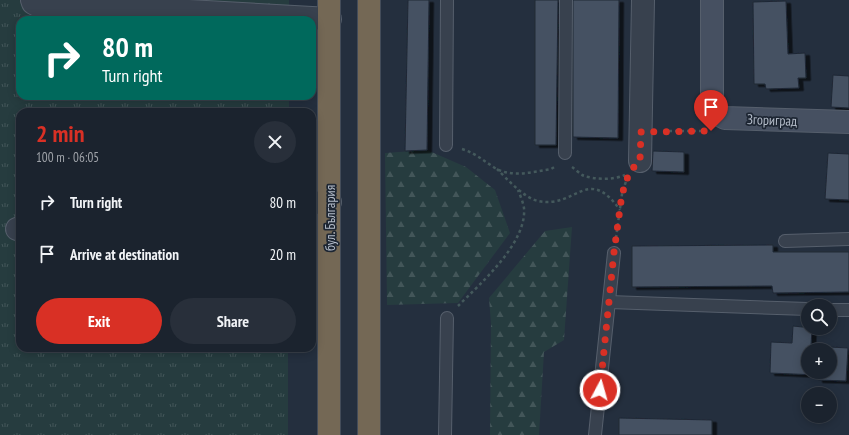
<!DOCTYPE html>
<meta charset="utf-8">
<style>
body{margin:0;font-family:"PT Sans Narrow",sans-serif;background:#282f3a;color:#f1f3f6;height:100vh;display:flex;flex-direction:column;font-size:15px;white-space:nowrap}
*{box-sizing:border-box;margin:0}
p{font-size:13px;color:#a0a4aa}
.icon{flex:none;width:22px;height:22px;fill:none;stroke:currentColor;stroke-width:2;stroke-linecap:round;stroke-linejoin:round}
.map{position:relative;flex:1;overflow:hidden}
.drawer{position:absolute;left:16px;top:108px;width:300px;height:244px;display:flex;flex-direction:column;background:#1b232e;border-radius:12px;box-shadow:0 2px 10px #0003,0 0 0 1px #39404a}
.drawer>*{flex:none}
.guide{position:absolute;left:16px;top:16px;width:300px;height:84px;border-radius:12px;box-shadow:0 2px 10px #0003,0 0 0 1px #39404a;background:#00695c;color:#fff;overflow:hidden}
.fabs{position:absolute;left:801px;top:299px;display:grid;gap:8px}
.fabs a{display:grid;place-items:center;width:36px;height:36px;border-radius:50%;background:#1b232e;box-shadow:0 2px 10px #0003,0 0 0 1px #39404a;font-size:20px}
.pin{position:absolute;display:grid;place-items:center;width:34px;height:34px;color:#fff;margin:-41px -17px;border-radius:50% 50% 50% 0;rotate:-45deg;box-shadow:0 0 4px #0007}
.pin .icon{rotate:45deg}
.me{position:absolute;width:44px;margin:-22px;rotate:6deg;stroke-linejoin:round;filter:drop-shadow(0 0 3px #0008)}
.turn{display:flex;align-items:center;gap:14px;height:84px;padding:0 20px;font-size:18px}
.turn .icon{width:52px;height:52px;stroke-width:2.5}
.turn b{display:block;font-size:28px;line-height:34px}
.round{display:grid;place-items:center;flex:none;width:42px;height:42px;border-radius:21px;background:#282f3a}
.headline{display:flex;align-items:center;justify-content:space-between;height:68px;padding:0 20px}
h1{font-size:24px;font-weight:700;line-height:30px;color:#d93025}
.cta{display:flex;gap:8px;margin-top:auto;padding:8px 20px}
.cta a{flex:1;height:46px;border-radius:24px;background:#d93025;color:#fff;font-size:16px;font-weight:700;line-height:46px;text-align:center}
.cta a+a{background:#282f3a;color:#f1f3f6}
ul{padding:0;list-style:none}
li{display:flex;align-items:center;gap:12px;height:52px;padding:0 20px}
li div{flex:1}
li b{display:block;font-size:15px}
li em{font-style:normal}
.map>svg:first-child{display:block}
</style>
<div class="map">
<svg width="849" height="435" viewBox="0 0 849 435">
<defs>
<pattern id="grass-tufts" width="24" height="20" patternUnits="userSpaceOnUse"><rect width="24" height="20" fill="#263c3f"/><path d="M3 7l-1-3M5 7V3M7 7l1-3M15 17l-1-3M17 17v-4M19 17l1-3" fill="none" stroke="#435659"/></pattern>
<pattern id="forest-firs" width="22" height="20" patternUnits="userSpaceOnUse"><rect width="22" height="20" fill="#263c3f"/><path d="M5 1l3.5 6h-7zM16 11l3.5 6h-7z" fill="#435659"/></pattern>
<filter id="shadow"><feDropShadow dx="4.5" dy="2.5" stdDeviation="0" flood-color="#0009"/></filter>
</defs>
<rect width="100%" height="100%" fill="#242f3e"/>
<path fill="url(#grass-tufts)" d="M0,0H289V20H20V96H289V112H20V348H288V435H0Z"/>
<g fill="url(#forest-firs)">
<path d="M427,150L466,167L495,190L510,233L458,303L387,305L385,153Z"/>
<path d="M572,227L564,340L544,352L539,435H490L491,323L489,298L545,231Z"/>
</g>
<g fill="#455162" stroke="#1f2835" fill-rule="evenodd" filter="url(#shadow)">
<path d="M408,0H429L427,150L405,151Z"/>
<path d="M535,0H558L556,145H535Z"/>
<path d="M573,0H619L618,138L573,137Z"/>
<path d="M786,1L788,54L805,53L806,78H798L799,88L766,89L765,84H754L753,2Z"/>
<path d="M833,75L849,76V108L831,107Z"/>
<path d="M653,151L684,152V172L652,171Z"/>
<path d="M828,153L849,154V200L825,199Z"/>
<path d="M773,245V252H849V292L773,293L772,286L632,287V246Z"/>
<path d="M793,326L812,328L811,346L848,348L846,381L818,380V375L770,373L771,342L792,343ZM808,350H830V372H808Z"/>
<path d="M619,418L712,420V435H619Z"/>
</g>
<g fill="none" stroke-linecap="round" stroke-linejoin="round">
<defs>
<g id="lane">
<path d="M446,145L447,0"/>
<path d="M565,153L566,0"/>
<path d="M785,241L849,239"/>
<path d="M609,302L808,309"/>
<path d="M830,310H849"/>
<path d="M445,435L447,318"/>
<path d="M595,435L614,253"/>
</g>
<g id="street">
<path d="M32,0L33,3L46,10L153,9L330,19"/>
<path d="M640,161L643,0"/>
<path d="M312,203L330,202"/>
<path d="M17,229L20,228"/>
</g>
<path id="secondary" d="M712,0V111L725,118L849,122"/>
<g id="highway">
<path d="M369,0V435"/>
<path d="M329,435V0"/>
</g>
</defs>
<use href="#lane" stroke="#565f6c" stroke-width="14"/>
<use href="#street" stroke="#565f6c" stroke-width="24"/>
<use href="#secondary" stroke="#565f6c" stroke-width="24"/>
<use href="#highway" stroke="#434c59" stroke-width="24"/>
<g stroke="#44595c" stroke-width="2.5" stroke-dasharray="3 3" stroke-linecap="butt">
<path d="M663,131H702"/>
<path d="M462,149C475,153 484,161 495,168C512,178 532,172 551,169L556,166"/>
<path d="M572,167C575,169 579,173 582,175C594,180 614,180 625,175"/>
<path d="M497,169C507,179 524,198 538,201C577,209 587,164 620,210"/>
<path d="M616,238L622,194L627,178"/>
<path d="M458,306C481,283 527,243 524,208C523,202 520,195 518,190"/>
</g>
<use href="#lane" stroke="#38414e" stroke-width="12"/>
<use href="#street" stroke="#38414e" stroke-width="22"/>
<use href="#secondary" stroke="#465061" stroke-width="22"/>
<use href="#highway" stroke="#746855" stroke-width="22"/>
</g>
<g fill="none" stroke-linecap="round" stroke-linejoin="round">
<path stroke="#d93025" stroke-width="7" stroke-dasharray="0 12.6" d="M600,390L614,252L622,194L629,173L640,160L641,132L711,131"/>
</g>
<g text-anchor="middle" stroke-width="3.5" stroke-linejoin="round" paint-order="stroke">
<g font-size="14" fill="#b4bcc9" stroke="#1d2633">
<text transform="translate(772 120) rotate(2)" y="5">Згориград</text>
<text transform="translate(330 218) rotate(-90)" y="5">бул. България</text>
</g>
</g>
</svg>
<div class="fabs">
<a><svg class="icon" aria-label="search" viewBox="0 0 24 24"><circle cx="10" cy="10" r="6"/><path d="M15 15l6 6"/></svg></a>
<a>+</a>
<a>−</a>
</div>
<div class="pin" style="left:711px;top:131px;background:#d93025"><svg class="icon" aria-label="arrive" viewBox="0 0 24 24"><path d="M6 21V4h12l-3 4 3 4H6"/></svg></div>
<svg class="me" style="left:600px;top:390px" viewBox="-20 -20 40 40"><circle r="17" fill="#d93025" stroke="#fff" stroke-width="3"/><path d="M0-11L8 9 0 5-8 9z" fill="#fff"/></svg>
<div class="guide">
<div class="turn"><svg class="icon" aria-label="right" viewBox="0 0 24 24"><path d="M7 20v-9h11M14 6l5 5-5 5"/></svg><div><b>80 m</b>Turn right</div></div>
</div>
<section class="drawer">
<div class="headline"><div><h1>2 min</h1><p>100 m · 06:05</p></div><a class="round"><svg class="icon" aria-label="close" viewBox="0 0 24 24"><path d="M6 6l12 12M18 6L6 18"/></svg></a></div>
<ul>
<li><svg class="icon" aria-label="right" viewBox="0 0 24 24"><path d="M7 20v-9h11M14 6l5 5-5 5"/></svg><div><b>Turn right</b></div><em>80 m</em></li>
<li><svg class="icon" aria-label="arrive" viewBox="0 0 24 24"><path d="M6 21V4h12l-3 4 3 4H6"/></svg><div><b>Arrive at destination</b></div><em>20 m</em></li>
</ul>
<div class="cta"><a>Exit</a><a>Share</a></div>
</section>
</div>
